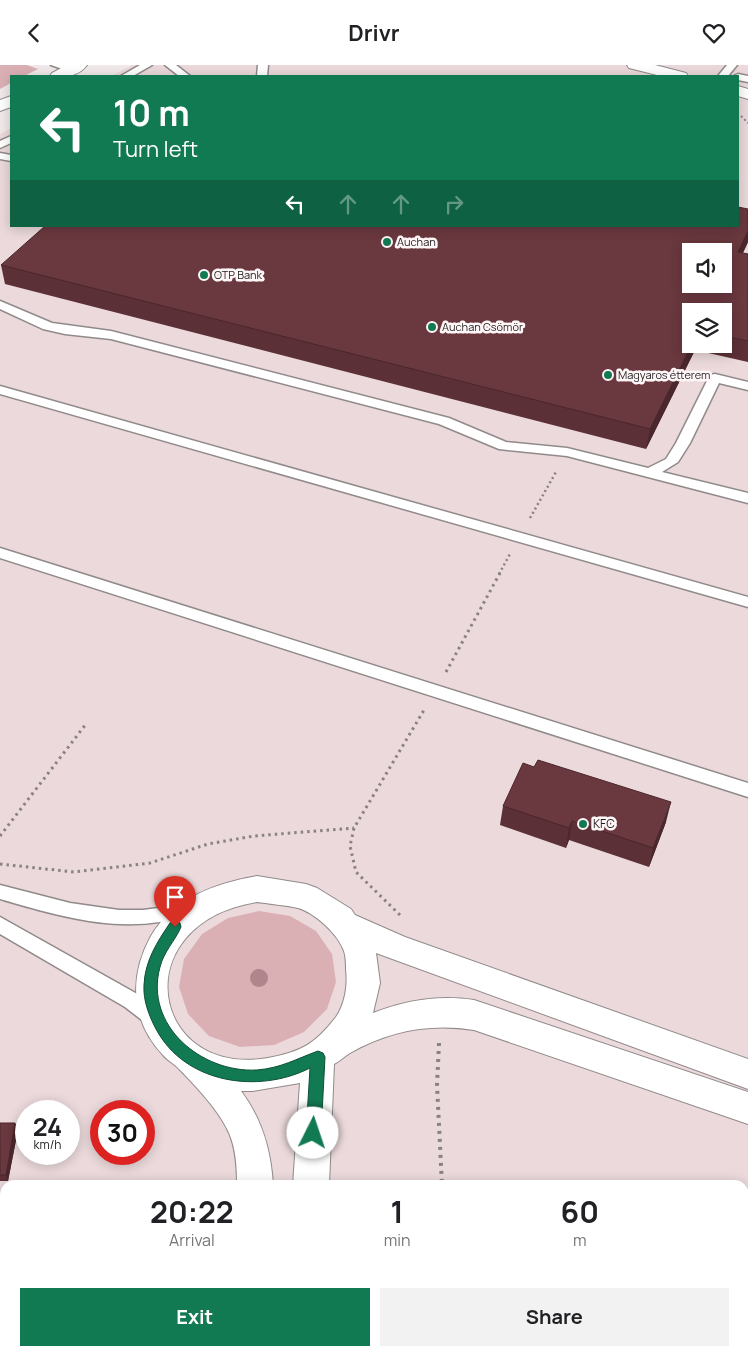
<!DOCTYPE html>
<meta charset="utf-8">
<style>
body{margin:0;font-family:Manrope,sans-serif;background:#f2f2f2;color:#202124;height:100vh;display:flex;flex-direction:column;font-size:19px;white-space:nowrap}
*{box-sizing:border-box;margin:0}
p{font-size:16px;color:#757577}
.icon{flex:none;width:28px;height:28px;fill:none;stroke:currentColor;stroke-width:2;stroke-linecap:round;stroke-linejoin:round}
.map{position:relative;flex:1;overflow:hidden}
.drawer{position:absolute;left:0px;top:1115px;width:749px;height:176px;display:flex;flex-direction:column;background:#fff;border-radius:15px 15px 0 0;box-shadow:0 2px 12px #0003}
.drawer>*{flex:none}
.guide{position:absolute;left:10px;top:10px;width:729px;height:152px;border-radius:0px;box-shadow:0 2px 12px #0003;background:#127a53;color:#fff;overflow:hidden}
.buttons{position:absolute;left:682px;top:178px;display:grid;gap:10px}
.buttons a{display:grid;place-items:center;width:50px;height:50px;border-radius:0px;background:#fff;box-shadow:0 2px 12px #0003;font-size:25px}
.speed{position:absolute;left:15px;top:1035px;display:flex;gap:10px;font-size:25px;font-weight:700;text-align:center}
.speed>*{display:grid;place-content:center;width:65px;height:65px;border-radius:50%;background:#fff;box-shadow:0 2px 12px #0003;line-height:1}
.speed small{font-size:12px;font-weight:400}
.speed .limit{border:8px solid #d22;background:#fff;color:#111}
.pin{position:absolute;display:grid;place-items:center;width:42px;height:42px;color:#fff;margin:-51px -21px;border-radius:50% 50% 50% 0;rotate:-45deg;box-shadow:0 0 5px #0007}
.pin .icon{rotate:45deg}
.me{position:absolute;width:55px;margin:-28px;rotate:4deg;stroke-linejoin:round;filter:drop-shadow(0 0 4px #0008)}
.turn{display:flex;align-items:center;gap:18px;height:105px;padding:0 20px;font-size:22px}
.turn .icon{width:65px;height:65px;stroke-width:2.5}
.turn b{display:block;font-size:35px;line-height:42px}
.lanes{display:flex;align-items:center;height:48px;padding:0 20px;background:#0003;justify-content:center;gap:25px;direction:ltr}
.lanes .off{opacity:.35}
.eta{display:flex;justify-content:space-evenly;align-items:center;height:85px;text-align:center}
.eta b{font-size:30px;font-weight:700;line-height:35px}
.primary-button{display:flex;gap:10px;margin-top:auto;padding:10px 20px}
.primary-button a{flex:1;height:58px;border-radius:0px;background:#127a53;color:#fff;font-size:20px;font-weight:700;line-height:58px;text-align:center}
.primary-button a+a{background:#f2f2f2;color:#202124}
header{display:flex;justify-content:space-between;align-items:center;height:65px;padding:0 20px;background:#fff;font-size:22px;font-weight:700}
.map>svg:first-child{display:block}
</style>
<header><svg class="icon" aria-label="back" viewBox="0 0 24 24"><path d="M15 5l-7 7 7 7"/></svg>Drivr<svg class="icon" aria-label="heart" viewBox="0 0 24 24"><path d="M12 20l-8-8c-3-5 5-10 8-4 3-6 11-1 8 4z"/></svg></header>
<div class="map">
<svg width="748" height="1291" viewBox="0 0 748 1291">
<rect width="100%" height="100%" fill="#f1e9ea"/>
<path fill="#ebd9db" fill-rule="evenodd" d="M133,0H748V1291H0V69L11,63V161H738V11H111ZM691,186H724V219H691ZM691,246H724V279H691ZM26,1046H69V1089H26ZM101,1046H144V1089H101ZM5,1120H744V1286H5Z"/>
<g fill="#dbb0b4">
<path d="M0,0H27L38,4L24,11H11V18L0,24Z"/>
<path d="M259,846L290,851L316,866L332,889L336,917L327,944L304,967L274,980L240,982L209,971L188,949L179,922L184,894L202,869L228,853Z"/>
</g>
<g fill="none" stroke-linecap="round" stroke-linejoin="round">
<defs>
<g id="lane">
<path d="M51,0H67L76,4L71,7Z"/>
<path d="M140,0H152L133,11H121Z"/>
<path d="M165,0H176L190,11H179Z"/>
<path d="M258,0H268L267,11H257Z"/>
<path d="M727,0H737L728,11H718Z"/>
<path d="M738,9L748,11V17L738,15V11H734Z"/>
<path d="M11,71V78L0,83V76Z"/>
<path d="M0,88L11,90V96L0,94Z"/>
<path d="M0,236L52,258L111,266L449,353L506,377L567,383L648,403L666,394L676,378L710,310L715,309L748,317V325L719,318L690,378L678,397L662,407L748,428V438L567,391L499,384L439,359L111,274L65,269L43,264L0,244Z"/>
<path d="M0,321L748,532V542L0,329Z"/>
<path d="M0,483L748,718V732L0,493Z"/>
<path d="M0,820L70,838L119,845H143L166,842L189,835L195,838L198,843L195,848C128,872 66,853 0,834Z"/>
<path d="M0,852L139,930L161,947L164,953L161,959L154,962L147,959L125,942L0,869Z"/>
</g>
<g id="street">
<path d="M67,0H87C79,12 63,12 50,11L52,8Z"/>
<path d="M627,0H655L686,8L688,11H661L629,3Z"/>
<path d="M738,21L748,24V34L738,31Z"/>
<path d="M11,31V42L0,46V35Z"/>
<path d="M257,811L306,819L317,823L351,844L355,850L405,872L748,994V1024L376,888L380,918L373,948C407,935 438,930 474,935L748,1027V1059L474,965C431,958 388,966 350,988C345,991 340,996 334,999L329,1120H293L300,1018L253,1026H241C262,1054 271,1085 273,1120H237C237,1102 236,1084 229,1068C220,1047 196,1021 180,1005C175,999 168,996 163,990C130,955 129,911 151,871C173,833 216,818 257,811ZM257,837C270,839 285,840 298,843C315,848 338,869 344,886C346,892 346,899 346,905C348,920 345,939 336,952C315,979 301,987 268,993C149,1013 124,858 257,837Z"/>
<path d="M189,1286H228L226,1291H187Z"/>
<path d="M261,1286H299L298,1291H260Z"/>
</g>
</defs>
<use href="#lane" stroke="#918a8a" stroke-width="3"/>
<use href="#street" stroke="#918a8a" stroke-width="2"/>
<path stroke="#888283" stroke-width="2" stroke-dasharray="2 2.5" stroke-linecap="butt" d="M741,51L748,58"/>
<g stroke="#888283" stroke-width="2.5" stroke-dasharray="2 3" stroke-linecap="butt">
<path d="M530,453L556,407"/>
<path d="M499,509L510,489"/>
</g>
<g stroke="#888283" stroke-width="3" stroke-dasharray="2.5 4" stroke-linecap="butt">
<path d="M446,607L500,508"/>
<path d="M0,771L86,659"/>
<path d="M0,799L74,807L150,798L208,779L254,771L354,763"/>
<path d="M400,850L356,807L350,781L354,763L424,645"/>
</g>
<g stroke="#888283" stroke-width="4" stroke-dasharray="3 5" stroke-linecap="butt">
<path d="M439,978L437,1020L442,1120"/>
<path d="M448,1286L449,1291"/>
</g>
<use href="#lane" fill="#fff" fill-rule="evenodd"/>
<use href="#street" fill="#fff" fill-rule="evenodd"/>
</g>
<circle fill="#b0858c" cx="259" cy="913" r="9"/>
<g fill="#5b3036" fill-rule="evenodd">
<path d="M748,144V177L743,188L748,189V297L695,285L646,384L5,219L1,200ZM691,246H724V279H691Z"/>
<path d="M503,741L666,757L649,802L569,775L566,783L500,760Z"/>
<path d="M0,1058H15L18,1065L8,1116H0Z"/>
</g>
<g fill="#4a272c">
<path d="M748,166V177L734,206L738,187Z"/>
<path d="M692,279H696L695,285L646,384L650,364Z"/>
<path d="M671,737L666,757L649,802L653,783Z"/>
<path d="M572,756L569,775L566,783L569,763Z"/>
<path d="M15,1058L18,1065L8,1116L6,1110Z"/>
</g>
<g fill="#6a383f" stroke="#4a272c" fill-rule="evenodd">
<path d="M738,142L748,144V166L738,187L748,189V276L724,271V246H691V279H692L650,364L1,200L45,161H738ZM691,186H724V219H691Z"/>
<path d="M538,695L671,737L653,783L572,756L569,763L503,741L523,698L534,702Z"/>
<path d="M0,1058H15L6,1110H0Z"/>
</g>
<path fill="#127a53" stroke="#0c4f36" d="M175,856L180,858L181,862C175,876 164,886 160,902C144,960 201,1008 257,1005C281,1003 296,994 318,986L323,988L325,992L321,1068L318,1073L313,1075L308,1073L306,1068L310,1003C259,1029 185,1019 156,964C149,951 143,935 144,920C145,896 157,877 170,858Z"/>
<g fill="#127a53" stroke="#fff6f7" stroke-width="2">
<circle cx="387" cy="177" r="5"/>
<circle cx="204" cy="210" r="5"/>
<circle cx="432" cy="262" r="5"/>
<circle cx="608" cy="310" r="5"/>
<circle cx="583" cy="759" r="5"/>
</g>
<g text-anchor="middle" stroke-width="5" stroke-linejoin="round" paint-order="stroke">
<g font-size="11" fill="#211e1f" stroke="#fff6f7" text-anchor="start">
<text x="397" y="181">Auchan</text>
<text x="214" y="214">OTP Bank</text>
<text x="442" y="266">Auchan Csömör</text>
<text x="618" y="314">Magyaros étterem</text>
</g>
<g font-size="12" fill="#211e1f" stroke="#fff6f7" text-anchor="start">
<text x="593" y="763">KFC</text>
</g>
</g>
</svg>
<div class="buttons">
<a><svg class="icon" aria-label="sound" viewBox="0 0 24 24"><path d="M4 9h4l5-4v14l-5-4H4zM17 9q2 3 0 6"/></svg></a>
<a><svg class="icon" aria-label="layers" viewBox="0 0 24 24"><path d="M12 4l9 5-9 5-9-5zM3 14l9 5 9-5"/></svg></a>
</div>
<div class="speed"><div>24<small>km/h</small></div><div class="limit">30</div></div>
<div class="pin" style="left:175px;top:862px;background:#d93025"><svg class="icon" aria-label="arrive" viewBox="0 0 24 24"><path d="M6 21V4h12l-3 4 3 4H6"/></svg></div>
<svg class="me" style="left:313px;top:1068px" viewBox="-20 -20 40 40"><circle r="19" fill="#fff"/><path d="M0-13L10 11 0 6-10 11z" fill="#127a53"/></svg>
<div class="guide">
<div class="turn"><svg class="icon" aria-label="left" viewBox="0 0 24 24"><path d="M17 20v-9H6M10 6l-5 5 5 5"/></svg><div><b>10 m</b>Turn left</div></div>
<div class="lanes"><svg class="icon" aria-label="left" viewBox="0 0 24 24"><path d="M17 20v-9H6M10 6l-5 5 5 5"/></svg><svg class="icon off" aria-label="ahead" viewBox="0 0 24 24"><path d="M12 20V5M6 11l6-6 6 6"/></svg><svg class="icon off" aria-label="ahead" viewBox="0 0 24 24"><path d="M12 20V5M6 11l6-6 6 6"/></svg><svg class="icon off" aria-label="right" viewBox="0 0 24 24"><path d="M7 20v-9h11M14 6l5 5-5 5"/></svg></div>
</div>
<section class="drawer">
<div class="eta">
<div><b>20:22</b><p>Arrival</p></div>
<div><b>1</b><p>min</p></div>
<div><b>60</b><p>m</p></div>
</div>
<div class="primary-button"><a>Exit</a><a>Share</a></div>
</section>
</div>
